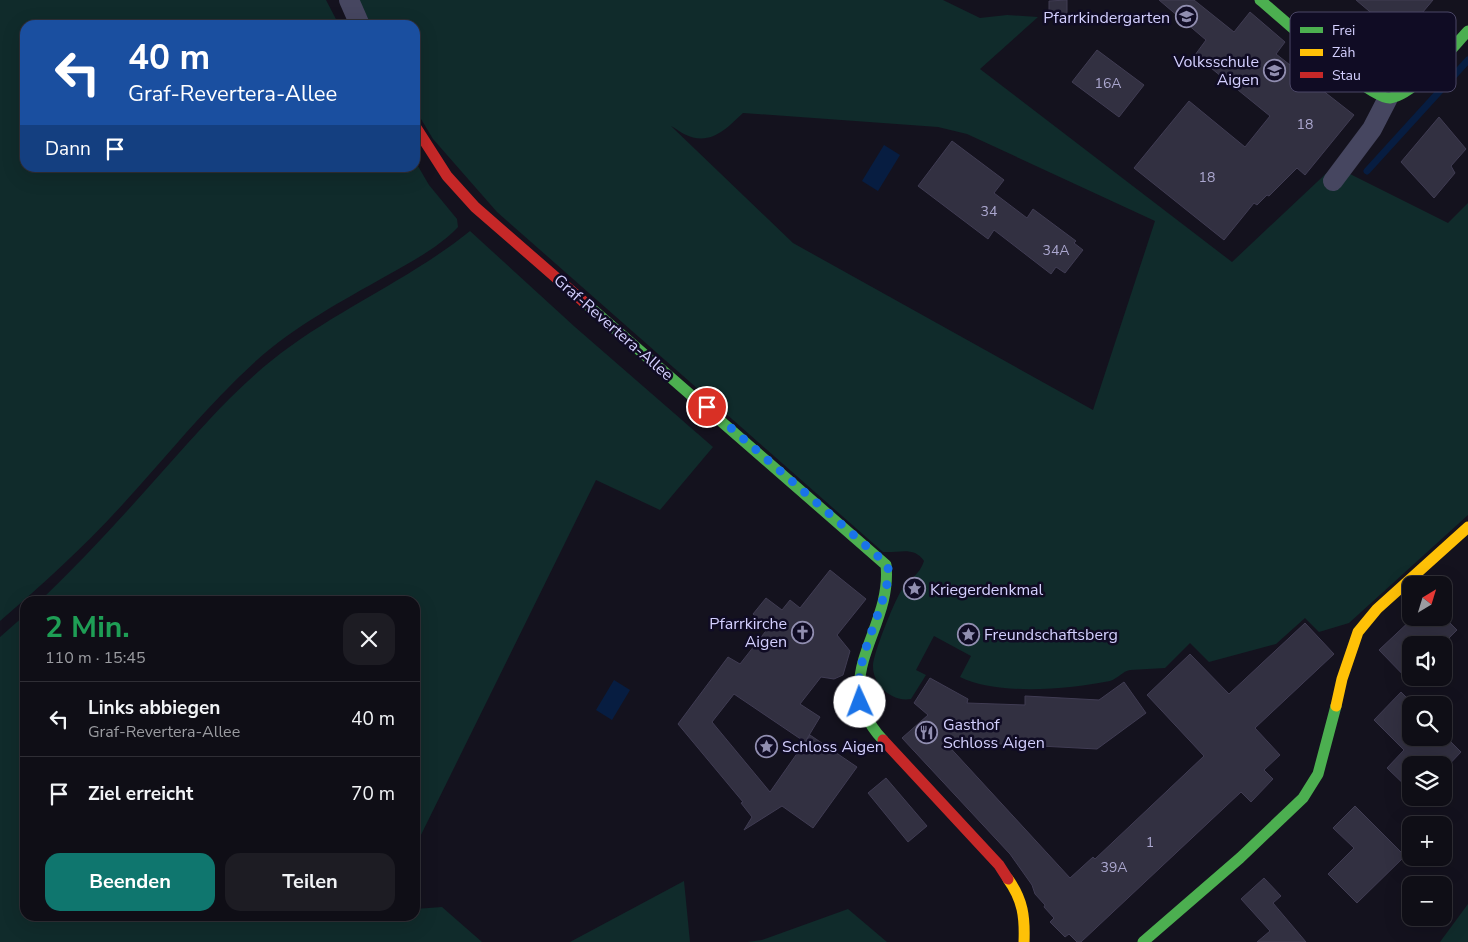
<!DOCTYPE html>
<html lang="de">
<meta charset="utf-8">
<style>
body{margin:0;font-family:"Nunito Sans",sans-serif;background:#1d1c23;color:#f1f3f6;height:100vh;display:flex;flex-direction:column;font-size:19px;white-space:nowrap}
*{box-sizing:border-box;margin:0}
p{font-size:16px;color:#9b9ca1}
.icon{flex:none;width:28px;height:28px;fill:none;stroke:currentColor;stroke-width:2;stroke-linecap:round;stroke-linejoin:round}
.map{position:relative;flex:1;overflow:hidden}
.panel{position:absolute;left:20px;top:596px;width:400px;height:325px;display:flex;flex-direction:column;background:#0f0e16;border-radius:15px;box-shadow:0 5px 20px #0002,0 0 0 1px #2f2e35}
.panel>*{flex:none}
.top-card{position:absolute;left:20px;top:20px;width:400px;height:152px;border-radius:15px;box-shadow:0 5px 20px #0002,0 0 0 1px #2f2e35;background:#1a4fa0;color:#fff;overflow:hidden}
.needle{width:32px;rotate:38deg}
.controls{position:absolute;left:1402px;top:576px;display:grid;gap:10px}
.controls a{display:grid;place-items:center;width:50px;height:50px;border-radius:10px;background:#0f0e16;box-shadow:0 5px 20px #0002,0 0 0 1px #2f2e35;font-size:25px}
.pin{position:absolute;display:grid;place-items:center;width:42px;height:42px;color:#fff;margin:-21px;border:2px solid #fff;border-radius:50%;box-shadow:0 1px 5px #0007}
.me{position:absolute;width:55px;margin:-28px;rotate:358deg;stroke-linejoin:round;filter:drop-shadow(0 0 4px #0008)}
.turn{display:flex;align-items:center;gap:18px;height:105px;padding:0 25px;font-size:22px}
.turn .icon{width:65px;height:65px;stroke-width:2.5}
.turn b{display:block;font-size:35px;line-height:42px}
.then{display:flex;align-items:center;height:48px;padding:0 25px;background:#0003;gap:10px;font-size:19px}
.round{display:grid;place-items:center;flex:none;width:52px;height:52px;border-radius:15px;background:#1d1c23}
.head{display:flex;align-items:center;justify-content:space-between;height:85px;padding:0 25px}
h1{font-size:30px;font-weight:700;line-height:38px;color:#1e9e55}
.cta{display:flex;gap:10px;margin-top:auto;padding:10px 25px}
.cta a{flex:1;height:58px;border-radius:15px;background:#0f766e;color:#fff;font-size:20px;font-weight:700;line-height:58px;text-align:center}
.cta a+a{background:#1d1c23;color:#f1f3f6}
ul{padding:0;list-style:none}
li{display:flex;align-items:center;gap:15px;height:75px;padding:0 25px;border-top:1px solid #2f2e35}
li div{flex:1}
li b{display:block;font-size:19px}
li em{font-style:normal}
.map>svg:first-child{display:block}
</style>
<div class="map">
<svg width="1468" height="942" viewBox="0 0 1468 942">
<rect width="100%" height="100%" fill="#14121e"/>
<g fill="#102b2b" fill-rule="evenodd">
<path d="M0,0H326L339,25H25V168H415V161L429,185L457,219L458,227C438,248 411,262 386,276C342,301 295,326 257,360C208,404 167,456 123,504C85,546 43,584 0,621Z"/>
<path d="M359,0H943L980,18L1007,15L1038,17L980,69L1232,262L1334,166L1448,223L1468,203V515L1349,623L1319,632L1305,618L1276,644L1209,662L1190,643L1165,668C1153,669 1141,669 1130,670C1123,671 1117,679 1110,681C1069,689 999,696 960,677L971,656L934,636L916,670L926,675L911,699C899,701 889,696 881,687C876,680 873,675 873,666C873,654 894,602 901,591C909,580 920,574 924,561C914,546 900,553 883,552L497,212L433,139L415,109V25H371ZM743,113L938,127L967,134L1155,221L1093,410L793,243L671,126C675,128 680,132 684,134C710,147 726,129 743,113Z"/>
<path d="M470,231L575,327L713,447L660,510L596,480L415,847V601H40C83,560 123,516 162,472C197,433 230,394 271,361C333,311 408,281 470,231Z"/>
<path d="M25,615V916H415V909L442,907L482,942H0V637Z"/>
<path d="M684,881L690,942H570Z"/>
<path d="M1468,904V942H1440Z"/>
<path d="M848,909L887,942H747L762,940Z"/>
</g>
<g fill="#071d41">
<path d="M884,145L900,155L878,191L862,181Z"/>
<path d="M614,680L630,690L612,720L596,710Z"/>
</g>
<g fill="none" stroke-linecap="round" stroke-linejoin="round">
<path stroke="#071d41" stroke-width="7" d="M1367,171L1468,60"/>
</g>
<g fill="#323041" stroke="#403c53">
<path d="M1067,0V18L1049,19V1Z"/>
<path d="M1159,0H1194L1234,32L1250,12L1285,42L1276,54L1354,115L1305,175L1297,168L1269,196L1267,195L1257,205L1254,203L1224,240L1134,168L1189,101L1245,147L1270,116L1195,55L1206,40Z"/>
<path d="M1356,0H1433L1401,38Z"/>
<path d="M1097,50L1144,85L1119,117L1072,82Z"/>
<path d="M1439,117L1466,149L1451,166L1455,173L1434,198L1401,162Z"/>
<path d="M952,141L1004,180L994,193L1027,218L1033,209L1076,241L1074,243L1083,250L1065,273L1056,267L1051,274L994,230L988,239L918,186Z"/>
<path d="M830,570L866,599L837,635L850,651L843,675L834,679L821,677L800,704L820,717L805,742L734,694L712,722L770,792L810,735L857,767L813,828L782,806L744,830L752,817L741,803L743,802L678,724L728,657L740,664L769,627L753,614L766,598L782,610L790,600L800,608Z"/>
<path d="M1413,618H1445L1457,630L1442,645H1411V678H1423L1414,686L1379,650Z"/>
<path d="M1305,623L1334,654L1255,728L1280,755L1264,770L1273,779L1251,802L1241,792L1081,942H1077L1069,934L1065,937L1050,922L1054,918L1044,907L1045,905L1035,894L1032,885L1010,854L902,738L928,715L914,703L930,678L968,699L967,703L1025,705V696L1099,700L1124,682L1146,713L1097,749L944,741L1070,878L1093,857L1095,859L1204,756L1147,695L1190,654L1229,694Z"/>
<path d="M1401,692L1414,705H1411V738H1444V735L1461,752L1444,770V765H1411V791L1387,768L1404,750L1374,720Z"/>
<path d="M886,778L927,826L908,842L868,793Z"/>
<path d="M1355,806L1405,856L1357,903L1328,874L1354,848L1333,828Z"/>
<path d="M1264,878L1281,896L1273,903L1306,942H1257L1270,931L1241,899Z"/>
</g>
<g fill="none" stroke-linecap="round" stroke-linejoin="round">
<g stroke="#464660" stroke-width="20">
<path d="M349,0L360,25"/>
<path d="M1333,181L1372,129L1388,98"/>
</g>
<g stroke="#4caf50" stroke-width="11">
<path d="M1260,0C1280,16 1371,101 1390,98C1415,94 1451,49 1468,31"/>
<path d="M584,302L886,565C893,631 825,678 883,740"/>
<path d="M1143,942L1240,858L1303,798L1318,774L1336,706"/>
</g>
<g stroke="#ffc107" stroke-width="11">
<path d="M1336,706L1342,679L1358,632L1377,609L1468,527"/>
<path d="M1008,879C1023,900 1025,917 1024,942"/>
</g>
<g stroke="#c62828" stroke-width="11">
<path d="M415,126L447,176L475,207L584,302"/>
<path d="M883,740L999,865L1008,879"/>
</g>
</g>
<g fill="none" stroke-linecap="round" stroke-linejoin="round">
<path stroke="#1a73e8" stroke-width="9" stroke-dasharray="0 16.2" d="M707,407L880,558L888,568C889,581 885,593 881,605C871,636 854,670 860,702"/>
</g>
<defs>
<symbol id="school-ring" viewBox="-11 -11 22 22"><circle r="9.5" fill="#100c24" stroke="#918eb0" stroke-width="1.5"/><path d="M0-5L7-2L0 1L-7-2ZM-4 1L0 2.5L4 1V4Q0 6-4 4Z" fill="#918eb0"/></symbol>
<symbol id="sight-ring" viewBox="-11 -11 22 22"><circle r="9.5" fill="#100c24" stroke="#918eb0" stroke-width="1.5"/><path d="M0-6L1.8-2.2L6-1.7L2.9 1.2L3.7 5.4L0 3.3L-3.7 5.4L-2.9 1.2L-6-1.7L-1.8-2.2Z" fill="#918eb0"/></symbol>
<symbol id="church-ring" viewBox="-11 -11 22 22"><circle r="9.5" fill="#100c24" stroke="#918eb0" stroke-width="1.5"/><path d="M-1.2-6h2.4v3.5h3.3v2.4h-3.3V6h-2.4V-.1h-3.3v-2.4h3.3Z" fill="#918eb0"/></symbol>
<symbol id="restaurant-ring" viewBox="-11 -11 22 22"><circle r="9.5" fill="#100c24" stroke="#918eb0" stroke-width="1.5"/><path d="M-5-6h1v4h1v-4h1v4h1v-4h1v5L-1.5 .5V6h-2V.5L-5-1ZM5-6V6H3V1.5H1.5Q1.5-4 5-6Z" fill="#918eb0"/></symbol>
</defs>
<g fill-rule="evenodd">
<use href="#school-ring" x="1174" y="4" width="25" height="25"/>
<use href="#school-ring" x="1262" y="58" width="25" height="25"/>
<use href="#sight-ring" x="902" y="576" width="25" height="25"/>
<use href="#church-ring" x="790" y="620" width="25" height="25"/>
<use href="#sight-ring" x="956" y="622" width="25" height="25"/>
<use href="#restaurant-ring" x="914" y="720" width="25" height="25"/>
<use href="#sight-ring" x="754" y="734" width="25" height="25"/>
</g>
<g text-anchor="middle" stroke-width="5" stroke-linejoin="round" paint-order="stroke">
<g font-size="14" fill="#aca8d0">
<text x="1108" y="88">16A</text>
<text x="1305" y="129">18</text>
<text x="1207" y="182">18</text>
<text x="989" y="216">34</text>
<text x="1056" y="255">34A</text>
<text x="1150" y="847">1</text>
<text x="1114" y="872">39A</text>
</g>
<g font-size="16" fill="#d4d0ff" stroke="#100c24" text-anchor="start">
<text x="1170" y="23" text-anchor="end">Pfarrkindergarten</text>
<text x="1259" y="67" text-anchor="end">Volksschule<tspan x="1259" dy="18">Aigen</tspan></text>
<text x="930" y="595">Kriegerdenkmal</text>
<text x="787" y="629" text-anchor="end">Pfarrkirche<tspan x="787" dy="18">Aigen</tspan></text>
<text x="984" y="640">Freundschaftsberg</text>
<text x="943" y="730">Gasthof<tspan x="943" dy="18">Schloss Aigen</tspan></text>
<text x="782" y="752">Schloss Aigen</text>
</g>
<g font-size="16" fill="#d4d0ff" stroke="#100c24">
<text transform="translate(614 327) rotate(41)" y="6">Graf-Revertera-Allee</text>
</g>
</g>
<rect x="1290" y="12" width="166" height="80" rx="8" fill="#100c24" stroke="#4b4766" stroke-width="1"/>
<rect x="1300" y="27" width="23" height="6" fill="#4caf50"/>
<rect x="1300" y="49" width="23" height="7" fill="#ffc107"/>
<rect x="1300" y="72" width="23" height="6" fill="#c62828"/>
<g font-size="14" fill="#d4d0ff">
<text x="1332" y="35">Frei</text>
<text x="1332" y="57">Zäh</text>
<text x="1332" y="80">Stau</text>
</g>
</svg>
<div class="controls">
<a><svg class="needle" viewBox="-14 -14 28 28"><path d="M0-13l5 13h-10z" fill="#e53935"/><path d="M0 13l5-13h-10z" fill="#9b9ca1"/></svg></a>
<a><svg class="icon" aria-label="sound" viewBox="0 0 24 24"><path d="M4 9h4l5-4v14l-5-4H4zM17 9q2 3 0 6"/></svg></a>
<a><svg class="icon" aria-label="search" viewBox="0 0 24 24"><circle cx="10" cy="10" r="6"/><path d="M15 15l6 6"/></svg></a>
<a><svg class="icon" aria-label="layers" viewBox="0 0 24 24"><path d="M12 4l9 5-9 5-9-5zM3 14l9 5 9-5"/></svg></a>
<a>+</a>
<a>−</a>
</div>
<div class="pin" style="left:707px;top:407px;background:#d93025"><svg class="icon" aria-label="arrive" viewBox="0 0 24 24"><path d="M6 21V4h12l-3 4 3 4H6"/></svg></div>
<svg class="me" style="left:860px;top:702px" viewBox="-20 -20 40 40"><circle r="19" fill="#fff"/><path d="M0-13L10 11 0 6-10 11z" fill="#1a73e8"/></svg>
<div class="top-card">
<div class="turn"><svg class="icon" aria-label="left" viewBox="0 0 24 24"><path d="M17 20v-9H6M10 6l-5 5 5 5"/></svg><div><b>40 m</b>Graf-Revertera-Allee</div></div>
<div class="then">Dann<svg class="icon" aria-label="arrive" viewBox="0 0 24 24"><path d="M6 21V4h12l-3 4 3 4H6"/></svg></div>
</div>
<section class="panel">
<div class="head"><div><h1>2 Min.</h1><p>110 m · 15:45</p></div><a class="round"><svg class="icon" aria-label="close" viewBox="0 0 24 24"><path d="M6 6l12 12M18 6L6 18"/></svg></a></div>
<ul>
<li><svg class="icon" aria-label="left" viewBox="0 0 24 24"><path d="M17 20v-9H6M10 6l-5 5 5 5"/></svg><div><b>Links abbiegen</b><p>Graf-Revertera-Allee</p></div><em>40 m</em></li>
<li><svg class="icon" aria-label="arrive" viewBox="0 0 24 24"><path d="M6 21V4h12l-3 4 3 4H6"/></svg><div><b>Ziel erreicht</b></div><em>70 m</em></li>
</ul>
<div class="cta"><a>Beenden</a><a>Teilen</a></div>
</section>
</div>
